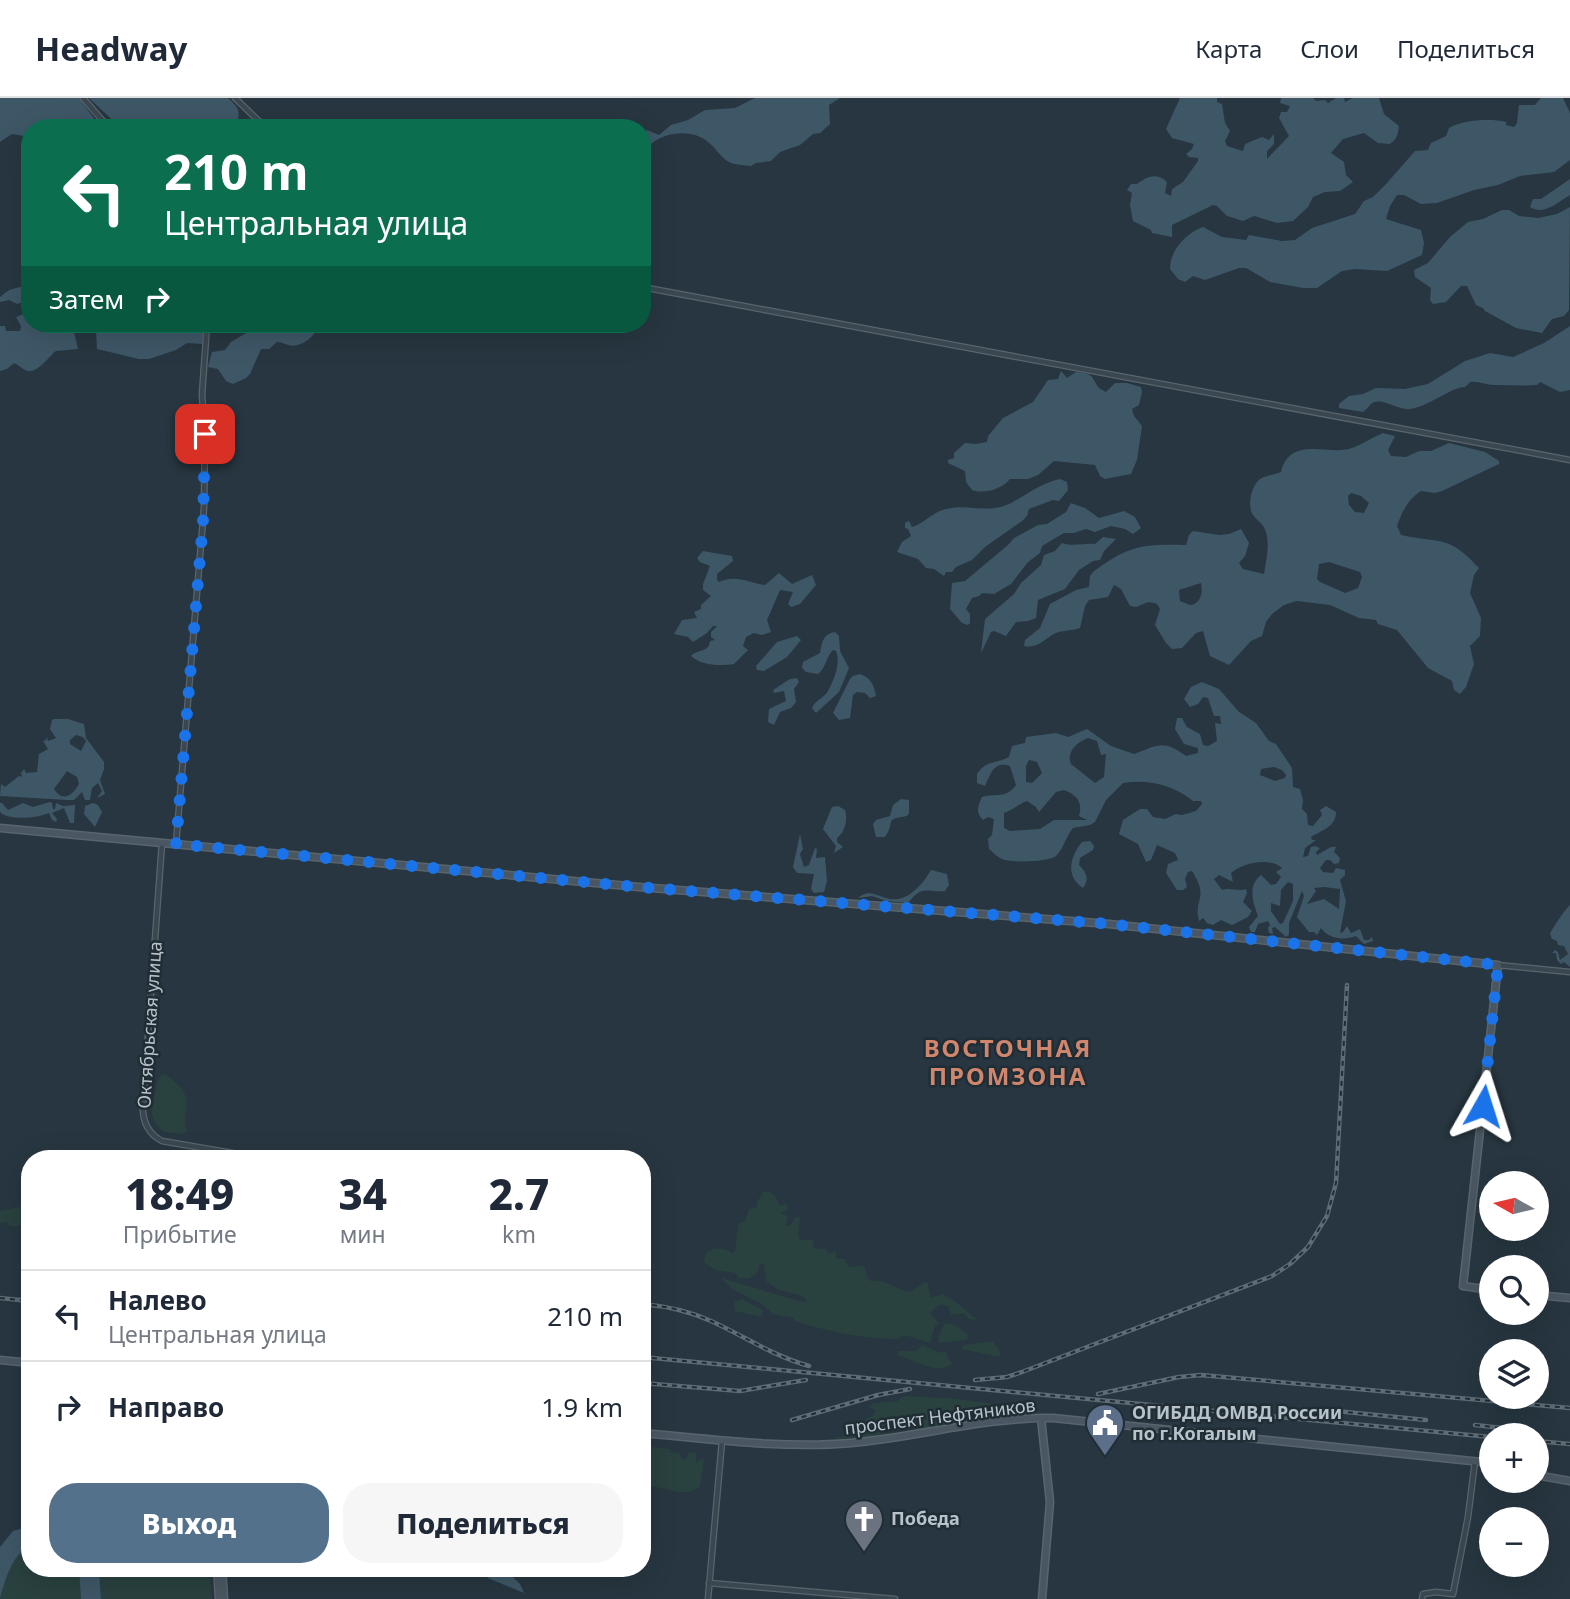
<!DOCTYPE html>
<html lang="ru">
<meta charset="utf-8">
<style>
body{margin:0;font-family:"Noto Sans",sans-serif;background:#f6f6f7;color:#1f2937;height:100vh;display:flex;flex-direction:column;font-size:26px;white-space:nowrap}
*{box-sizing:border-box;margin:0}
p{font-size:23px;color:#747a83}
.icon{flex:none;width:38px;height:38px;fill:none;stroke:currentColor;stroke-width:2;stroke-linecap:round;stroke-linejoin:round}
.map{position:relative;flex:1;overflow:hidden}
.sheet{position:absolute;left:21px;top:1052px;width:630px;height:427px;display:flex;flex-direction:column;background:#fff;border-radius:28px;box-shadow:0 7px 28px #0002}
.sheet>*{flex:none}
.banner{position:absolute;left:21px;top:21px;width:630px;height:214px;border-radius:28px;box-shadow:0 7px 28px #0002;background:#0b6e4f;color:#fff;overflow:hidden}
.needle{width:46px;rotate:278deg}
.tools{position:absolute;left:1479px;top:1073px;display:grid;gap:14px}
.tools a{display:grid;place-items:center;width:70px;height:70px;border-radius:50%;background:#fff;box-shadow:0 7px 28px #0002;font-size:35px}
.pin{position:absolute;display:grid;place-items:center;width:60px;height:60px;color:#fff;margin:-30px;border-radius:14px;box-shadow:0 4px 10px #0006}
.me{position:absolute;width:77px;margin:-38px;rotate:6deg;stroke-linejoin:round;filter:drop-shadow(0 0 5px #0008)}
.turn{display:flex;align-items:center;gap:24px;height:147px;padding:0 28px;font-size:32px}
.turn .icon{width:91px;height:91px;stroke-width:2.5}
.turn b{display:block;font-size:49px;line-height:60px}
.then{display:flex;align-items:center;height:66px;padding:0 28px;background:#0003;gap:14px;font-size:26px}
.eta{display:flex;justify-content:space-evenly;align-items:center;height:119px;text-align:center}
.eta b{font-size:42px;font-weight:800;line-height:49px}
.button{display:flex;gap:14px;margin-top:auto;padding:14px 28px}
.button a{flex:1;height:80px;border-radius:28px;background:#54718b;color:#fff;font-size:28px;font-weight:800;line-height:80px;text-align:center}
.button a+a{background:#f6f6f7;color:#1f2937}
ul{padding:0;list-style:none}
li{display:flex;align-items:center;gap:21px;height:91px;padding:0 28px;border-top:2px solid #e0e1e3}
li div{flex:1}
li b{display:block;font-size:26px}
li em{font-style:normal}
header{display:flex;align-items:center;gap:42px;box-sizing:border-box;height:98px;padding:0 35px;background:#fff;border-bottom:2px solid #e0e1e3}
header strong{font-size:33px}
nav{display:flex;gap:38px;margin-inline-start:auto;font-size:24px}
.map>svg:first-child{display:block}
</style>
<header>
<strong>Headway</strong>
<nav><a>Карта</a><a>Слои</a><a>Поделиться</a></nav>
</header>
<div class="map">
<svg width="1570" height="1501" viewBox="0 0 1570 1501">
<rect width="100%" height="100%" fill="#273640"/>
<g fill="#29413f">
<path d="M162,976C168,977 171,980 176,985C197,1003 180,1014 187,1033L183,1036L164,1034C147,1021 152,1010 156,992C157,985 157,981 162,976Z"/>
<path d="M763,1094H770L776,1099L779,1107L787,1106L788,1112L781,1115L788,1118L786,1128L791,1127L795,1119H800L798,1138L800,1142H813L814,1150L826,1151L830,1156L833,1153H836L837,1161H845L849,1169L864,1167L867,1179L871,1183C887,1181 895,1191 910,1194L925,1184L928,1185L931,1200L942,1196L953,1202L978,1222L969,1221L964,1215L951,1217L948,1208L939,1207L930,1215L940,1226L935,1228L930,1245L904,1237L899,1241C863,1241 829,1234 795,1223L793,1220L773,1216L760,1205L732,1191L721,1180L796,1202L806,1204V1202L802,1198L779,1192L766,1183L764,1165L759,1167L758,1174L749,1181L739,1180L735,1175L715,1172L704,1164L705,1156C713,1148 724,1150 733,1155L735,1152L738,1126L745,1123L749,1111L756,1110L757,1104Z"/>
<path d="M30,1107V1120L27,1125L14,1129L8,1127V1124L0,1125V1113Z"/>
<path d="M30,1138V1167C21,1159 20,1152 23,1141Z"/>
<path d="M742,1201L763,1212L762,1219L735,1213L734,1204Z"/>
<path d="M945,1225C954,1225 962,1231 968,1237L967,1242L939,1245L938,1239Z"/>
<path d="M993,1243L1001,1255L999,1259L961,1251L964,1247Z"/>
<path d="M922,1247L941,1255L945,1253L952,1266C935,1278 914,1261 897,1257L899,1253H916Z"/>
<path d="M902,1298L948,1300L1018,1309L1015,1313H1003L986,1320L922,1331L903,1330L873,1338L836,1341V1339H841L864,1326L866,1320L873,1318L876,1312L870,1310L872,1305L898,1303Z"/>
<path d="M653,1349L670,1351V1354L680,1356L683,1362L687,1360L689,1354L697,1355L696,1365L704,1360L700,1389L688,1394H679L642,1386V1351Z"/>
<path d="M30,1447V1470H79L81,1501H1C3,1480 13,1459 30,1447Z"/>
<path d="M99,1470H210L212,1501H101Z"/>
</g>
<g fill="#3e5767" fill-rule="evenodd">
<path d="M0,0H79L101,30H30V39L12,36L0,44Z"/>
<path d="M89,0H228C236,7 242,13 237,24L228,30H163C150,26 135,30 121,30Z"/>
<path d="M755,0H840L829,7L830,26L820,35L813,36L800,47L780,54L771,63L756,65L751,68C744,67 735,67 729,64C721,60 716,50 709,45C694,31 667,33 651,46L642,38L647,32L659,37L671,27L688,22L705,12L735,10Z"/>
<path d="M1180,0H1217V4L1222,6L1225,25L1230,33L1225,43L1227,48L1243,53L1245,46L1262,39L1269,42L1274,36V46L1267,53V61L1289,38L1279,20L1281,14H1287L1290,8L1280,5L1281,0H1313L1316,3L1325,2L1328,5L1336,0H1344L1345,4L1353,0H1379L1384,16L1399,28C1398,36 1397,41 1390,46L1378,45L1364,35L1343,41L1331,55L1344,64L1346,77L1353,84L1340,93L1325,94L1313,99L1308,109L1293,123L1277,125L1254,118L1243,123L1227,118L1217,108L1213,107L1172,127V139L1152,135L1151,132L1133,123L1130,107L1132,95L1127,92L1131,86H1137C1147,79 1156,74 1167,84L1165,95L1171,98L1172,91L1183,84L1198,63V60L1189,59L1186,56L1192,51L1194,46L1172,40L1166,31Z"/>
<path d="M1541,0H1563L1570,15V62L1554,74L1520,78L1498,87L1474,92L1437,105L1421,106L1404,97H1397L1390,108L1386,121L1421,132L1424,145L1422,157L1387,173L1355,171L1342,173L1317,190H1303L1270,184L1246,170H1239L1205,182L1193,178L1185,184L1178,181L1170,171C1170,152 1186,135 1203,129L1222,139L1246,142L1249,137L1282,143L1295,142L1312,130L1355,116L1364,103L1373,99L1386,86L1415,53L1428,52L1431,45L1446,38L1449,30C1463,22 1490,20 1506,24V27L1514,29L1517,25L1519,7H1535Z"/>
<path d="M1570,81V97C1558,104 1544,118 1530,109L1533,101H1541Z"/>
<path d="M1570,109L1569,212L1564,218L1552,221L1542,235L1516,230L1485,213L1483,210L1476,207L1467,188H1461L1446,204L1433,206L1430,202L1431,190L1415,179L1414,172L1428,165L1450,139L1468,124L1483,121L1502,112H1509L1519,118L1538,120L1557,116Z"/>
<path d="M20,189L30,191V202L17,206L9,202L0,204V199L9,192Z"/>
<path d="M29,214L30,226H72L78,251L56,253C49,258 39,274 29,273C24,273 19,267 14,265L7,271L0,273V228H5L6,233H20L21,228L16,219Z"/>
<path d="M92,226H182L186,230L188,228H202L205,232L203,246L187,245L176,252L149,261H139L97,251L96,232Z"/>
<path d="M278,226H321C316,236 302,251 288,247C285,246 281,244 277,244L269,251H261L250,276L246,280L233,286L226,283L218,271L208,269L212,254L225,252L231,244L253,231L262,233L267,228Z"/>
<path d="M1570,228V292L1560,294L1540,284L1537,287C1523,288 1508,287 1494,287C1486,287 1479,283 1470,284L1465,289C1453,288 1426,310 1409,311C1397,312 1381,298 1371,306C1368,309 1366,312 1363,314L1339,310V306L1349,298L1363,296L1376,290L1405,291L1428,286L1465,263L1490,255L1513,259L1544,245Z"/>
<path d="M1061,273L1067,280L1076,274C1094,276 1090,277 1099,290L1106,294L1115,285H1127L1141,289L1142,294L1139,307L1132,311L1134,318L1142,328L1137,362L1131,376L1105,381L1100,378L1095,367L1054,363L1038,377L1028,381H1010C1001,392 984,396 972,392L966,384L965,373L948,365V362L954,360V355L965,345L976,346L987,344L988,338L1003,320L1033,304L1048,282L1058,281Z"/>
<path d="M1383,335L1395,338L1388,352L1391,358L1406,359L1419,353H1431L1449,345L1485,354L1499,363V366L1442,393L1435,395L1421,393C1408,401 1402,414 1397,428L1401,437C1441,446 1448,436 1479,470L1474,477L1470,495L1481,520L1480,538L1470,548L1474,566L1466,589L1460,596L1454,592L1452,583L1428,570L1397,532L1378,526L1376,522L1359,520L1330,507L1297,503L1284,507L1272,516L1266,524L1262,538L1251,543L1229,567L1210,558L1203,533L1196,535L1182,550L1172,551L1166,545L1155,527L1160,511L1157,506C1146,502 1146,506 1136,509L1130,508L1121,491L1114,487L1108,499L1089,502L1085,508L1080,530C1072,533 1063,532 1056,535C1045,540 1038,551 1024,548L1025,542L1040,530L1050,506L1076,492L1089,489L1090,478L1093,474C1129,447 1143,446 1186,447L1189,437L1193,433L1219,437L1229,436L1241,431L1249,445L1245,458L1239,465L1243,471L1264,476C1266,462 1270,449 1266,434C1263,425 1258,424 1253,417C1247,408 1251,388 1260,381C1266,377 1275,377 1281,374C1289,341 1321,354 1342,352C1357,351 1370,340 1383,335ZM1351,395L1361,398L1369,405L1364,415L1355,414L1349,407L1348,398ZM1329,464L1360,474L1362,479L1358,490L1345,495L1320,484L1317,481L1319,466ZM1201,485C1203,494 1201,506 1190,507L1180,503L1179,492Z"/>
<path d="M1060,381L1067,384L1068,392L1059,403L1053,402L1029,411L1027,418L1022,423L985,449L972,462L956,469L952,474H946L944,478L934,471L926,470L918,461L897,454L902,444L911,438L908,431L905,430V425L909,423L912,429C924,426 932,414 946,411C969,405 987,417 1011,405C1028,396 1041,385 1060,381Z"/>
<path d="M1071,405L1085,410L1099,420L1124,413L1135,419L1141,430L1133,436L1125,431L1111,428L1095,434L1086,431L1074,435H1064L1042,448L1040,455L1028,464L1011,486L994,496L982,495L979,498L972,500L966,511L970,516V525L968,527L962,525L950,511L952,485L965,483L1008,447L1014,440L1038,427L1047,426L1066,414Z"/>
<path d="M1103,439L1116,441L1104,453L1100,462L1093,463L1079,472L1065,491L1038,502L1036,520L1028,523L1016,524L1006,538L994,533L991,534L981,555L985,521L1014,496L1021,485L1041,467L1044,457L1055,453L1062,445C1073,449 1083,445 1095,446Z"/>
<path d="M703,453L732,458L733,463L717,476V482L719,484C737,476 748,485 765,487L779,475L792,486L812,477L816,487L800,506L791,509L788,506L793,494L780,492L767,522L771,534L762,537L754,535L746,539L743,548L748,552L734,566C720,568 702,568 691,558C697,551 709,555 710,543L715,542L711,539V534L717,528H713L707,535L693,544L688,539L674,536L682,522L697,520L694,514L701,511V507L711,498L703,492V486L710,468L700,464L697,460Z"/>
<path d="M835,534L839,538L840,553L849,570L839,594L816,615L812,610C816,601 823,601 828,593C834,582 841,565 836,553L833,552C826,559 826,570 818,576L806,574L802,570L803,564L820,555C822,544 823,536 835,534Z"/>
<path d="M797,538L801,542L787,559L764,573L757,572L756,568L777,544Z"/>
<path d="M860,576C871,580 874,587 876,598L870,600L865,595L857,594L853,597L850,620L839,622L833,615L850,581L853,578Z"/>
<path d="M797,580L799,584L794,591L796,604L791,610L780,614L774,627L768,624L769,611L786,603L784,593L774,595L773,592L790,581Z"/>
<path d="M1202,584L1219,591L1239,614L1256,625L1269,643L1276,646L1292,670L1293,689L1300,691L1303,702L1302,711L1307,716L1308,727L1313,728L1322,717L1320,712L1326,708L1336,714C1336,729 1322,732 1311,739L1312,742H1316L1305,750L1303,759L1308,758L1311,749L1315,748L1320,750L1316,754L1317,757L1331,749H1336L1334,754L1340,760L1339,765L1334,766L1330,762H1326L1320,770L1323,774L1333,775L1336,770L1345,772V777L1340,782L1346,803L1340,835L1343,834L1347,828L1351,835L1360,831L1364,842H1369L1372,839L1373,843L1364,846L1356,838C1344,842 1330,842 1321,830L1317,837L1314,834H1309L1297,819L1304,798L1302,793L1289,825V837L1286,839L1275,829L1272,830L1273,836L1269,835L1268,830L1270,827L1268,823L1258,826L1255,834H1251L1249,829L1258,818C1253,804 1247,788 1261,777L1271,787L1276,786L1281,779L1276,774L1282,770C1270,759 1243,765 1231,775L1233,784L1219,777L1214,781L1222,792C1231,789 1237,794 1246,791L1247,795L1243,804L1252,813L1248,819L1232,827L1221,822L1213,827L1207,825L1203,820L1199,823C1193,799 1210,802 1192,773L1188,774L1185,781L1187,789L1183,792H1177L1166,775L1168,766L1178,762L1175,755L1157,747L1151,762L1146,764L1138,746L1119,736L1123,722L1140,711H1147L1153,719L1165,721L1176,716L1182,717L1196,713L1202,706L1201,703H1193C1173,687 1149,681 1123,685L1106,702L1095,724L1090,727L1073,730C1066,738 1064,750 1056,758C1049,764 1011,765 1002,761C997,759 993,754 989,751L988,741L992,737L994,721L988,719L983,722C975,714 978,708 982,699C996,695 1006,701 1016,687L1010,668C994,663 991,675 985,688L977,685V676C986,662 996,666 1009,659L1012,648L1025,645L1026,639L1056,635L1068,639L1087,631L1111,648L1134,656C1158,647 1163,641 1186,658L1198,655V650L1184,646L1175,631L1177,620H1182L1187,629L1200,636L1203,647L1208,648L1217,643L1215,625L1221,626L1220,618H1214L1208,600L1203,599L1198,606L1190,609L1184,601L1191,589ZM1088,640L1097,643L1101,657L1106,656L1104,679L1095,685L1071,666C1066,654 1077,644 1088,640ZM1029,662L1037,664L1042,675L1032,685L1026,684V668ZM1274,669L1282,672L1286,677L1285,680L1275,683L1260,677L1261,671ZM1064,692C1077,697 1083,704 1079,718L1087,722H1054L1040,731L1010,733L1004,730V715C1014,712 1018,706 1027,703L1036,709L1039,714L1056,694ZM1288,784L1293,786V803L1283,825L1280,826L1271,813V805L1280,808L1281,792ZM1324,789L1340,791L1339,811L1324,801L1307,806L1316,793L1314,790Z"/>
<path d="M54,621H68L84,626L86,640L104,664V671L100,682L105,696L97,700L102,693L98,685L92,690L90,702H85L82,694L74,702H68L0,698L1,686L5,689L19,678L22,679L21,675L24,671L26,675L37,674L39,656L48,651L43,643L46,642L47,639L48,643L56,640L50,631L52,622ZM76,637L83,639L86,643L81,653L70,646V642ZM67,673L77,679L79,686C73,697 63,705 54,691Z"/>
<path d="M901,701L909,702V715L907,718C882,722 897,722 885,739H876L873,726L876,722L890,718L893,707Z"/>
<path d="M50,704L52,705L53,711H55L56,705L63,708L75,707L74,725H70L64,710L52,715L57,721L56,724L52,722L49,715C38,720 9,723 0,714V705H2L8,712L23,705L33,709Z"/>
<path d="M93,705L98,707L102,714L95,729L84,716L85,708Z"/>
<path d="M838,708L845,712C848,722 845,734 837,740V744L843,749L834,755L836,748L823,731L832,709Z"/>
<path d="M800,736L803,751L800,756L804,769L809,767L815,750L817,751L816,760L825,759L827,783L824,794L814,795L811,791L814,776L797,775L793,769Z"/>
<path d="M1090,743L1094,748L1093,752L1080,760L1079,767C1086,774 1090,781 1083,790C1065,778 1070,759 1082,744Z"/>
<path d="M931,772L947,776L949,787L945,793C926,795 923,786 908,805L886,803L872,798L858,800C870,790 877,799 890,801C908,804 923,786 931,772Z"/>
<path d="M1570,807V869L1564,864L1561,866L1557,862L1556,855H1552L1555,852L1558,854L1560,862L1568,856L1564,848L1558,847L1557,843L1552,841L1550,836C1551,832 1567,809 1570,807Z"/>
<path d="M30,1428V1447C11,1459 5,1482 0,1501V1449L13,1433Z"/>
<path d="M79,1470H99L101,1501H81Z"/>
<path d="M483,1470H509L508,1474L520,1486L524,1495L488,1480Z"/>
</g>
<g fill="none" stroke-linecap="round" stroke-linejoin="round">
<defs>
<g id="street">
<path d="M83,0L109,30"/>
<path d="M235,0L266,30"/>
<path d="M642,189L1570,362"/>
<path d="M162,745L143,1006C142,1022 147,1035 162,1043L261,1060"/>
<path d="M176,746L204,410L205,336L202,297L207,226"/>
<path d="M1498,867L1570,874"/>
<path d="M709,1485L895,1501"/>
<path d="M708,1501L722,1343"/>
<path d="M1422,1501L1423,1496L1436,1494L1453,1496L1468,1419L1475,1363"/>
</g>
<g id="secondary">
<path d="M0,730L639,789L1109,826L1498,867L1463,1188L1491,1192"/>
<path d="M1536,1197L1570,1200"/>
<path d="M0,1262L30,1265"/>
<path d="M1041,1320L1050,1404L1042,1501"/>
<path d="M642,1335C711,1341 782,1351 851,1345C917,1339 986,1319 1053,1320L1491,1365"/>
<path d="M1536,1377L1570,1383"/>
<path d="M217,1470L219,1501"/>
<path d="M222,1470L224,1501"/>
</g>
</defs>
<use href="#street" stroke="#59656d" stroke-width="7"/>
<use href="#secondary" stroke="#59656d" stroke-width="9"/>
<use href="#street" stroke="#3b4750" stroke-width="4.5"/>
<use href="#secondary" stroke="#4a5762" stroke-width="6"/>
<defs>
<g id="rail">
<path d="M0,1200L30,1203"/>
<path d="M642,1206C665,1208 689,1213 711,1223C744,1238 773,1258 809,1268"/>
<path d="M642,1259L1491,1339"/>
<path d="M975,1282L1007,1279L1022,1274L1272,1178L1290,1166L1308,1149L1327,1118L1336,1085L1347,887"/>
<path d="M642,1285L740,1293L806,1282"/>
<path d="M1098,1296L1179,1279L1201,1277L1570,1310"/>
<path d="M1308,1314L1336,1313L1426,1322"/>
<path d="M792,1322L878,1297L910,1291"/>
<path d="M1475,1327L1502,1330"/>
<path d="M1536,1343L1570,1346"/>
</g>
</defs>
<use href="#rail" stroke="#5e6c76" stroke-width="4.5"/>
<use href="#rail" stroke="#202d35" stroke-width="2" stroke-dasharray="5" stroke-linecap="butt"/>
</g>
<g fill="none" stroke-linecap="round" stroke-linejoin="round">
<path stroke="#1a73e8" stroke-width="12" stroke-dasharray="0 21.6" d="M205,336L203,424L176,746L639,789L1109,826L1498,867L1483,1008"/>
</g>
<defs>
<symbol id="civic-pin" viewBox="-11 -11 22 30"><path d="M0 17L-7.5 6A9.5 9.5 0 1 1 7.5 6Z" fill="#5c6f8a" stroke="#202d35"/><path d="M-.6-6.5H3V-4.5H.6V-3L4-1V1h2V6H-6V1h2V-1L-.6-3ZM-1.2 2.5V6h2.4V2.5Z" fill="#fff"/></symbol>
<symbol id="church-pin" viewBox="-11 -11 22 30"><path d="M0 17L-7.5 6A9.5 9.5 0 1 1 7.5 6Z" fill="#6b7280" stroke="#202d35"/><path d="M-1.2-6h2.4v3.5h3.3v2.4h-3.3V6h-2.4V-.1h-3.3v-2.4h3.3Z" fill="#fff"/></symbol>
</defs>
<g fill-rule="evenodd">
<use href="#civic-pin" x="1083" y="1303" width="44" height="60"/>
<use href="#church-pin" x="842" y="1399" width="44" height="60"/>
</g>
<g text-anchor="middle" stroke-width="5" stroke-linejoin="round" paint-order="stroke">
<g font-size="18" fill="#b8c2ca" stroke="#202d35">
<text transform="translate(150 927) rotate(-86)" y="6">Октябрьская улица</text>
<text transform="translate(940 1319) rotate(-7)" y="6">проспект Нефтяников</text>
</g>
<g font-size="18" font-weight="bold" fill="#b8c2ca" stroke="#202d35" text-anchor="start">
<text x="1132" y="1321">ОГИБДД ОМВД России<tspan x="1132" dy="21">по г.Когалым</tspan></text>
<text x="891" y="1427">Победа</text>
</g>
<g font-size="24" font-weight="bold" letter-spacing="2" fill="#d0866d" stroke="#202d35">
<text x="1008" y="959">ВОСТОЧНАЯ<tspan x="1008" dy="28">ПРОМЗОНА</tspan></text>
</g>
</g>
</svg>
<div class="tools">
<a><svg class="needle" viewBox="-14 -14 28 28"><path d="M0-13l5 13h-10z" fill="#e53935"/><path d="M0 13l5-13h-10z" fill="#747a83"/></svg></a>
<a><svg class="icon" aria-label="search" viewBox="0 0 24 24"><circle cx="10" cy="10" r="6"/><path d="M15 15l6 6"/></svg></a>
<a><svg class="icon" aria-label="layers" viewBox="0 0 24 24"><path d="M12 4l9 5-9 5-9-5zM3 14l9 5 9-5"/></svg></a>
<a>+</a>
<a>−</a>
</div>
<div class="pin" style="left:205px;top:336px;background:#d93025"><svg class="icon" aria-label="arrive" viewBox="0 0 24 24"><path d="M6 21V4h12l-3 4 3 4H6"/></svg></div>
<svg class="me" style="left:1483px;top:1008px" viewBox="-20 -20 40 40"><path d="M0-17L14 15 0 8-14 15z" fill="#1a73e8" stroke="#fff" stroke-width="4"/></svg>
<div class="banner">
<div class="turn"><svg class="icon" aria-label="left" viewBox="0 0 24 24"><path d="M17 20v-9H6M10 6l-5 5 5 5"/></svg><div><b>210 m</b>Центральная улица</div></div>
<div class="then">Затем<svg class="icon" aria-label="right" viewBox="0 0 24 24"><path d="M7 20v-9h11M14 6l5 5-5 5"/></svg></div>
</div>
<section class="sheet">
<div class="eta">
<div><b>18:49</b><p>Прибытие</p></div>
<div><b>34</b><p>мин</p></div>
<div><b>2.7</b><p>km</p></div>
</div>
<ul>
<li><svg class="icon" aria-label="left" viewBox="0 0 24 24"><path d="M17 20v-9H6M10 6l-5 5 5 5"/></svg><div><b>Налево</b><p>Центральная улица</p></div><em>210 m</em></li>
<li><svg class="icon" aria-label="right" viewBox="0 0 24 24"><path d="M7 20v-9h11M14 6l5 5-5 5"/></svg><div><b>Направо</b></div><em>1.9 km</em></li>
</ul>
<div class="button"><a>Выход</a><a>Поделиться</a></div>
</section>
</div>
